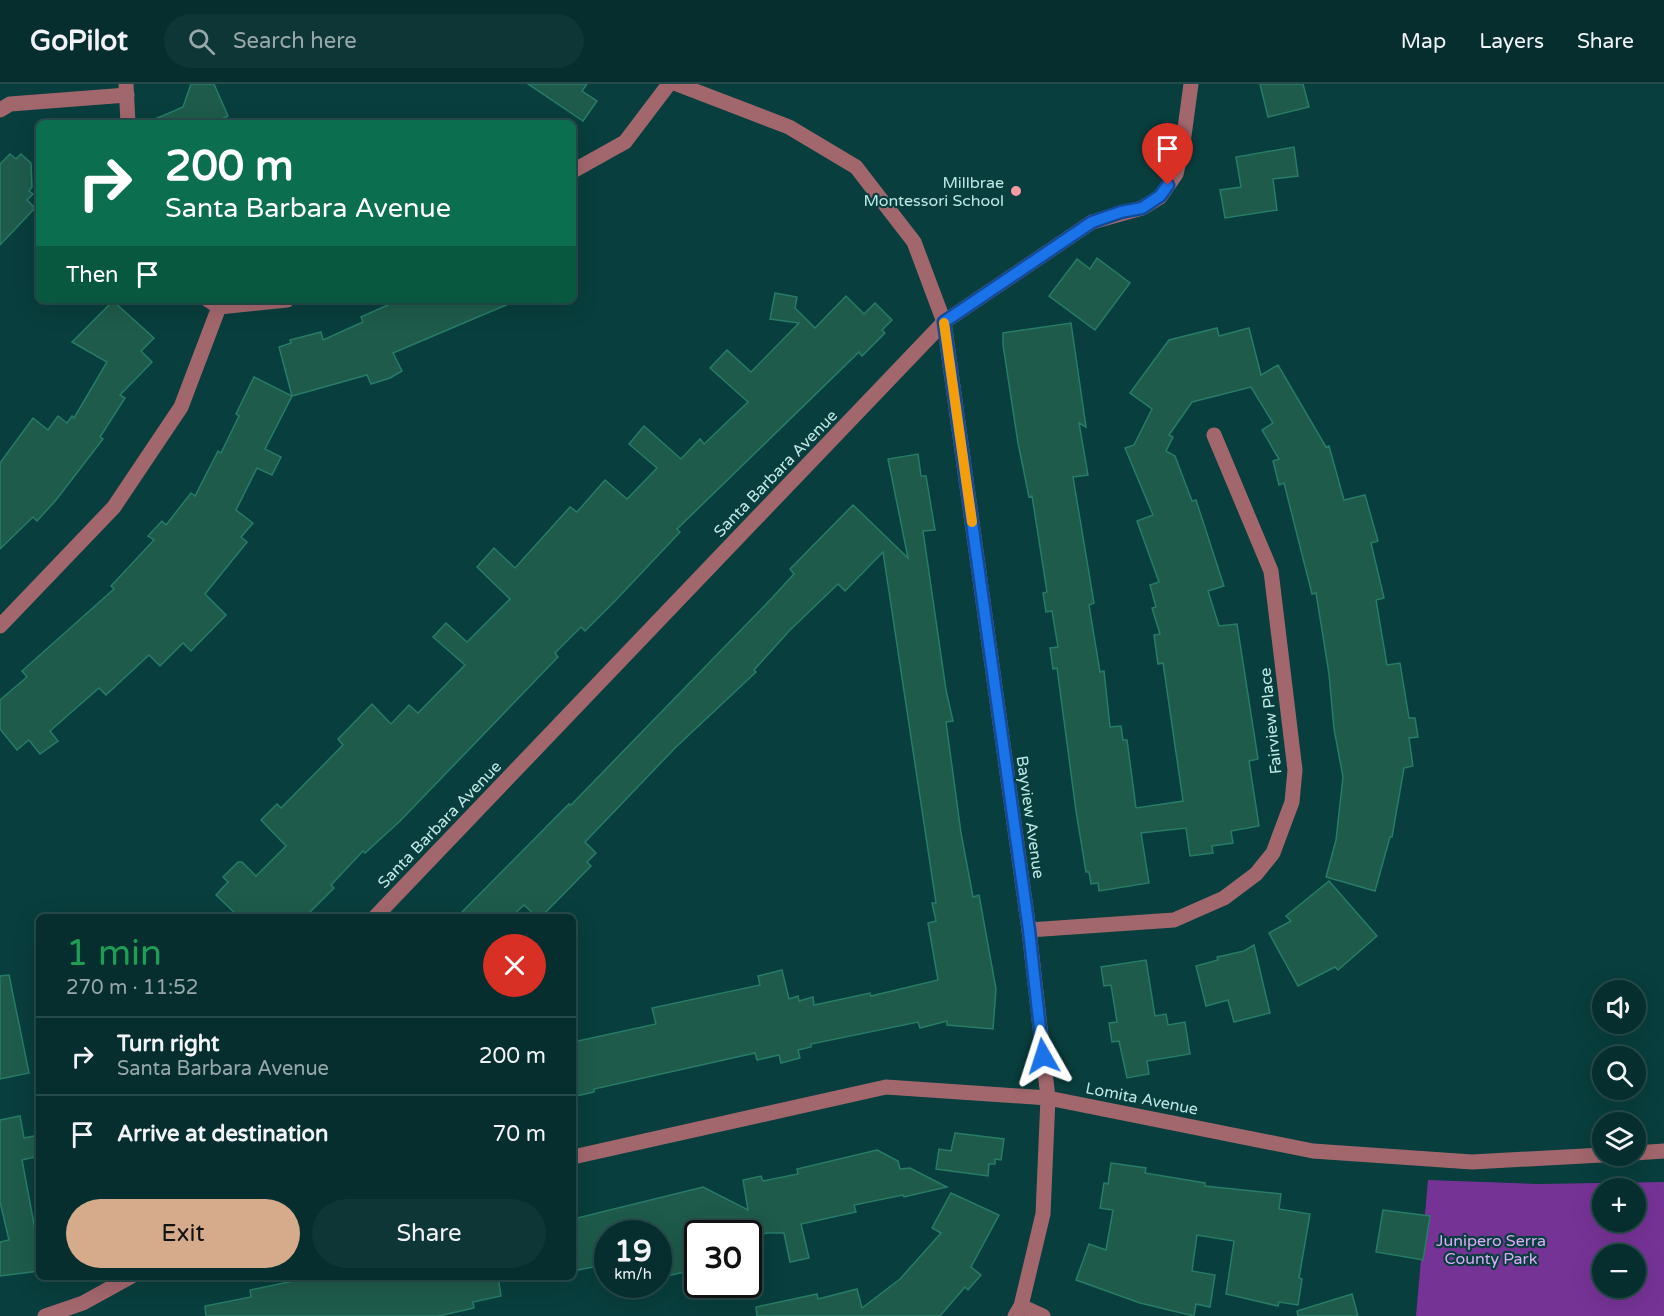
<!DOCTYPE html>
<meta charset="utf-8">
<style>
body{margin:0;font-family:"Varela Round",sans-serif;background:#0f3636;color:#f1f3f6;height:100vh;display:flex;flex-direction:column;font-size:22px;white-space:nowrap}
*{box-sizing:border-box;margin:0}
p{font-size:20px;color:#98a8aa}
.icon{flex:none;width:33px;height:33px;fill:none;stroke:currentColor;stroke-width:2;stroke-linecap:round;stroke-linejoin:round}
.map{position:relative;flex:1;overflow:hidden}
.sheet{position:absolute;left:36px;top:830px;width:540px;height:366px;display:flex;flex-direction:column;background:#062e2e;border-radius:9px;box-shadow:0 6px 24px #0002,0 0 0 2px #274a4a}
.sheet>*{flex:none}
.hud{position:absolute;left:36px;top:36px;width:540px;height:183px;border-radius:9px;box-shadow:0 6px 24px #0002,0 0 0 2px #274a4a;background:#0b6e4f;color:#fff;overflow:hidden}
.controls{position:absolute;left:1592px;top:896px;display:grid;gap:12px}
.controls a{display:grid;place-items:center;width:54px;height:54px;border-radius:50%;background:#062e2e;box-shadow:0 6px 24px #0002,0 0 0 2px #274a4a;font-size:30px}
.speed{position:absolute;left:594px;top:1136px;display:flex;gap:12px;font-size:30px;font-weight:700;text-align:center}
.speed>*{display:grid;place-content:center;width:78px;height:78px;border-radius:50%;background:#062e2e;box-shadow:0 6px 24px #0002,0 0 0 2px #274a4a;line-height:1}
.speed small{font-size:15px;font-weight:400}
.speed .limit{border:3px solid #111;border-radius:9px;background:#fff;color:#111}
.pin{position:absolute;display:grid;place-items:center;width:51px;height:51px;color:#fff;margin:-62px -26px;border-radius:50% 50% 50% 0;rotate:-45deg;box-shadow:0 0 6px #0007}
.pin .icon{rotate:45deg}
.me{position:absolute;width:66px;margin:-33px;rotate:354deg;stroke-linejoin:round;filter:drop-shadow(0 0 4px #0008)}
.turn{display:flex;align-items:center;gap:21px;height:126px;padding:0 30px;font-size:27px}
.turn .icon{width:78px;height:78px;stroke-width:2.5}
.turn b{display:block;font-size:42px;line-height:51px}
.then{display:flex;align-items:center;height:57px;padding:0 30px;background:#0003;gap:12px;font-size:22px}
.round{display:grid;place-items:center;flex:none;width:63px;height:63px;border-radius:32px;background:#0f3636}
.head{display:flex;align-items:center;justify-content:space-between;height:102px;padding:0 30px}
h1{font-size:36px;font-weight:600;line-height:45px;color:#1e9e55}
.primary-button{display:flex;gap:12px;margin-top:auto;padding:12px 30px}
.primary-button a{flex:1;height:69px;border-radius:36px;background:#d6ab8b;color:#111;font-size:24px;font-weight:600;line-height:69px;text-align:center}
.primary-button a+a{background:#0f3636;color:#f1f3f6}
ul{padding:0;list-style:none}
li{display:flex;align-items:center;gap:18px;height:78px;padding:0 30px;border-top:2px solid #274a4a}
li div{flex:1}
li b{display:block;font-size:22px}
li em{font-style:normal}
header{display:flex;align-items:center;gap:36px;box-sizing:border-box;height:84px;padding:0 30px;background:#062e2e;border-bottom:2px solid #274a4a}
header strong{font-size:28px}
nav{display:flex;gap:33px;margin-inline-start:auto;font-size:21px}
.search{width:420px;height:54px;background:#0f3636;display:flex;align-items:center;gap:15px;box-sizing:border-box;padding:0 21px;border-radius:33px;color:#98a8aa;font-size:22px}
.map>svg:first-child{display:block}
</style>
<header>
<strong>GoPilot</strong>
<div class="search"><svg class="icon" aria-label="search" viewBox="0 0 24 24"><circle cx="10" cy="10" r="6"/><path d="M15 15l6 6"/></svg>Search here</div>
<nav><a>Map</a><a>Layers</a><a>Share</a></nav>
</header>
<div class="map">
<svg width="1664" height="1232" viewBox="0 0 1664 1232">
<rect width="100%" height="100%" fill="#083e3d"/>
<path fill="#763396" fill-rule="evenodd" d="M1428,1096L1537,1100L1664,1098V1232H1416ZM1602,1104H1635V1137H1602ZM1602,1170H1635V1203H1602Z"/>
<g fill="#1e5b4b" stroke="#277c67" stroke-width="1.5">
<path d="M191,0H214L228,32L212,39H146L183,23Z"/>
<path d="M528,0H587L582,7L597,17L583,37Z"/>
<path d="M1260,0H1303L1309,23L1268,33Z"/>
<path d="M1294,63L1298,92L1273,95L1277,126L1225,134L1220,106L1241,103L1236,73Z"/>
<path d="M10,70L16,75L21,70L31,79L32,103L29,107L33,110L27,116L35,124L0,161V80Z"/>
<path d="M1097,174L1130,199L1095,246L1049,212L1077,175L1090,185Z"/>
<path d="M775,209L797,213L795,224L815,244L846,212L864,230L875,219L892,236L882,246L885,249L862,272L859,268L677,445L680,448L615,517L585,547L581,543L555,569L558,573L400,737L365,769L363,767L331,801L334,804L306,832H238L216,811L228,798L223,793L238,778H242L256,792L286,762L261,736L277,720L281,724L343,661L338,655L372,620L391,640L409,621L418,629L465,581L433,553L446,539L467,558L510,515L477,483L494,464L515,484L570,423L577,428L605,396L627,415L657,384L629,360L644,342L681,375L700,355L704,360L748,318L710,284L727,266L751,288L799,239L770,235Z"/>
<path d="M399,216H518L393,269L402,287L390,294L371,300L367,291L292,312L279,263L291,259L290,256L321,248L323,256L363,238L361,233Z"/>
<path d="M113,217L154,254L141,267L152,278L120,311L125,314L100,353L103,355L56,416L37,437L33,433L0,465V379L33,334L48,346L58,332L67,339L72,332L74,334L107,278L72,258Z"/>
<path d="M1071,239L1086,343L1079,339L1088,391L1073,393L1094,519L1089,521L1100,588L1104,587L1110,643L1121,642L1123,656H1127L1136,724L1183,717L1163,579L1158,580L1154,551L1160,550L1152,524L1156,523L1150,501L1159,498L1137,437L1153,431L1125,364L1134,361L1152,325L1130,309L1169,256L1217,244L1219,252L1249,244L1261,291L1278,281L1326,363L1329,362L1344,416L1365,411L1378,457L1371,459L1384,514L1376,516L1387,581L1400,579L1409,634H1415L1418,653L1409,654L1413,682L1404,684L1392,753H1390L1375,807L1326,793L1336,756L1343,693L1334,645L1329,590L1316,509L1312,510L1284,399L1279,401L1273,377L1279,375L1262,346L1273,339L1251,303L1192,318L1169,351L1173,353L1166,367L1175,372L1192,417L1196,416L1224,502L1208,507L1219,542L1237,540L1258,675L1249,677L1259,742L1231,747L1233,759L1212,762L1213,769L1190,772L1186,744L1141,749L1149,799L1099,807L1098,799L1091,800L1089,788H1086L1076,727L1057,584L1053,585L1050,564L1058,563L1052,527L1046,528L1043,509L1047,508L1032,412L1029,413L1018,359L1003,261V249Z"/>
<path d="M254,293L292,312L265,365L281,373L272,391L257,384L236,426L253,439L241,453L247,458L205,510L226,531L191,567L183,559L160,582L149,571L106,611L99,604L50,647L58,657L40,670L29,656L17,666L0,645V616L27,593L22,587L114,505L111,502L154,456L148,452L162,437L166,441L191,409L195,412L218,367L221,369L239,332L236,330Z"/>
<path d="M918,370L921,392H926L935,446L923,447L946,606L953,637L946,638L961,749L973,813L979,811L996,905L993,945L947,941V937L920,944L918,938L811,960V963L798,966L800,974L781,979L779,971L757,976L755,969L594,1005V1008L576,1012L573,999V958L656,940L652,924L760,901L758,892L782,886L789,915L798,912L799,917L813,913L814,921L870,909L871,912L938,896L928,839L936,837L932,819H936L883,468L845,507L838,500L790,546L754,586L756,588L675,664L585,758L596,769L587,778L591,782L542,832H536L524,821L512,832H458L569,720L571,721L772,514L794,490L790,485L853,421L908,474L888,375Z"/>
<path d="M1329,797L1377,852L1338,886L1335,883L1298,902L1269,849L1291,837L1286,832Z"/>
<path d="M1254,861L1270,929L1234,938L1228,916L1206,922L1196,882L1218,876L1217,873L1244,867Z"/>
<path d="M1146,876L1155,932L1166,930L1168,941L1185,938L1190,970L1147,977L1149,990L1127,994L1119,957L1112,958L1109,939L1117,938L1111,901L1104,902L1101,883Z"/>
<path d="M9,891L29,989L0,995V892Z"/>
<path d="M20,1032L24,1054L39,1051V1072L22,1076L39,1167V1187L0,1192V1158L9,1156L0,1118V1036Z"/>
<path d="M955,1049L1004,1055L1001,1076L995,1075V1080H989L988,1092L936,1085L939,1065L951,1067Z"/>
<path d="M877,1066L898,1077L900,1085L910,1084L947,1103L904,1113L903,1111L854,1121L856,1128L801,1140L809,1174L790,1178L784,1149H767L748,1154V1149H698V1185L658,1194V1149H608V1180L573,1187V1135L703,1103L748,1126L743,1096L761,1092L763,1097L798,1090L797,1085Z"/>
<path d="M1111,1079L1146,1084L1145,1089L1205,1099V1102L1281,1110L1279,1125L1310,1130L1299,1194L1302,1195L1298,1221L1279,1218L1278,1222L1226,1210L1234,1157L1197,1151L1192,1187L1215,1191L1210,1223L1196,1220L1194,1232L1140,1219L1076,1196L1089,1160L1106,1166L1113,1126L1100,1124L1104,1099L1108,1100Z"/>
<path d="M951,1109L999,1131L971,1183L981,1191L968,1206L965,1203L940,1232H757L756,1223L817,1210L818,1215L857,1205L862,1224L900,1195L941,1149L932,1144Z"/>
<path d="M1383,1126L1430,1132L1423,1176L1376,1168Z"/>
<path d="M317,1192H498L501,1212L473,1218L474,1224L439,1232H206L205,1222L251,1213L250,1206Z"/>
<path d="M1352,1210L1358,1232H1298L1297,1227Z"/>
</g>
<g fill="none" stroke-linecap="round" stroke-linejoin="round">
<g stroke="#a2676d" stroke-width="15">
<path d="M126,0L128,39"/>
<path d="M677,0L789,43L856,83L914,158L944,238L1029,846L1048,1014L1043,1130L1021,1222L1015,1232"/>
<path d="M0,26L10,20L127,11"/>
<path d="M573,87L625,58L669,0"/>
<path d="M208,216L219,223L287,216"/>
<path d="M0,542L114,423L181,323L219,223"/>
<path d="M376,832L944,238L1092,138L1142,124L1160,113L1176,90L1183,59L1191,0"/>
<path d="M1029,846L1174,836L1224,814L1256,790L1273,769L1292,718L1295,686L1271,487L1214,351"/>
<path d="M1635,1069L1664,1067"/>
<path d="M573,1073L886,1003L1048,1014L1313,1067L1472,1078L1602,1071"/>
<path d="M1021,1222L1043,1232"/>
<path d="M45,1232L83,1219L132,1192"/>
</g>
</g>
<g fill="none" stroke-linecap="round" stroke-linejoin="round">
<defs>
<path id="route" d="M1043,972L1029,846L944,238L1092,138L1121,128L1142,124L1160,112L1168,101"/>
</defs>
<use href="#route" stroke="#114b97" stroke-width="15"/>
<use href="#route" stroke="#1a73e8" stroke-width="10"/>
<path stroke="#f59e0b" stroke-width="10" d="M944,239L972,438"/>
</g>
<circle fill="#f49aa4" stroke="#083e3d" stroke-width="2" cx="1016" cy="107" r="6"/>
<g text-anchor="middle" stroke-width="4.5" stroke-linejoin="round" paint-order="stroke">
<g font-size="16" fill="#bee8e6" stroke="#083e3d" text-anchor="end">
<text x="1004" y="104">Millbrae<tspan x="1004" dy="18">Montessori School</tspan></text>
</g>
<g font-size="16" fill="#bee8e6" stroke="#083e3d">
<text transform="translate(775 389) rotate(-46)" y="6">Santa Barbara Avenue</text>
<text transform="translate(1270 637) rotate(-96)" y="6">Fairview Place</text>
<text transform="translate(1031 733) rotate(82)" y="6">Bayview Avenue</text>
<text transform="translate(439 740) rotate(-46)" y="6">Santa Barbara Avenue</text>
<text transform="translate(1142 1014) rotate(11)" y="6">Lomita Avenue</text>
</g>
<g font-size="16" fill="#dcaaf8" stroke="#083e3d">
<text x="1491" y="1162">Junipero Serra<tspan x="1491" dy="18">County Park</tspan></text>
</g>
</g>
</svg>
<div class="controls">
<a><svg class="icon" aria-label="sound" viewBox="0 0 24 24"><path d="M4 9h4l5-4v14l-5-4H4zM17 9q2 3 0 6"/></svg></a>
<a><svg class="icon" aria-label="search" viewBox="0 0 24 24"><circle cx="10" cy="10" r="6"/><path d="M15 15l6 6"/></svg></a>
<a><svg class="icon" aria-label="layers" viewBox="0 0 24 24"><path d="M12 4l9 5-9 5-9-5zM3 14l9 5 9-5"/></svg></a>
<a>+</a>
<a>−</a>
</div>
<div class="speed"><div>19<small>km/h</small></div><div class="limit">30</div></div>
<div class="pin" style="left:1168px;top:101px;background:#d93025"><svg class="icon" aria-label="arrive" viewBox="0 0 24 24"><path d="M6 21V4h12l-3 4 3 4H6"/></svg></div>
<svg class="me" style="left:1043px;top:972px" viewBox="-20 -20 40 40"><path d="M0-17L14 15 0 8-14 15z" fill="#1a73e8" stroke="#fff" stroke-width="4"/></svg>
<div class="hud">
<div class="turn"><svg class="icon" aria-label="right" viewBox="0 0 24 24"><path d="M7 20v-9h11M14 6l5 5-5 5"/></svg><div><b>200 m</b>Santa Barbara Avenue</div></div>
<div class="then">Then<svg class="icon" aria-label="arrive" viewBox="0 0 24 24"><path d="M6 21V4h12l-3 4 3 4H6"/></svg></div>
</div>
<section class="sheet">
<div class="head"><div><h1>1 min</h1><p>270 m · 11:52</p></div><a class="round" style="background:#d93025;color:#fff"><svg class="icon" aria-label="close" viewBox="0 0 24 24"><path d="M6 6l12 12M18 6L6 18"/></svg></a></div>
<ul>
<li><svg class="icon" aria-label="right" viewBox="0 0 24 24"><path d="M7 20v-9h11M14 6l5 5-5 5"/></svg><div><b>Turn right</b><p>Santa Barbara Avenue</p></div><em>200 m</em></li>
<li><svg class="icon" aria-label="arrive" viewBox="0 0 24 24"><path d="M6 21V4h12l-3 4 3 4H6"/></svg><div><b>Arrive at destination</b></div><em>70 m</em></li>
</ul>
<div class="primary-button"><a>Exit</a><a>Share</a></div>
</section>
</div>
